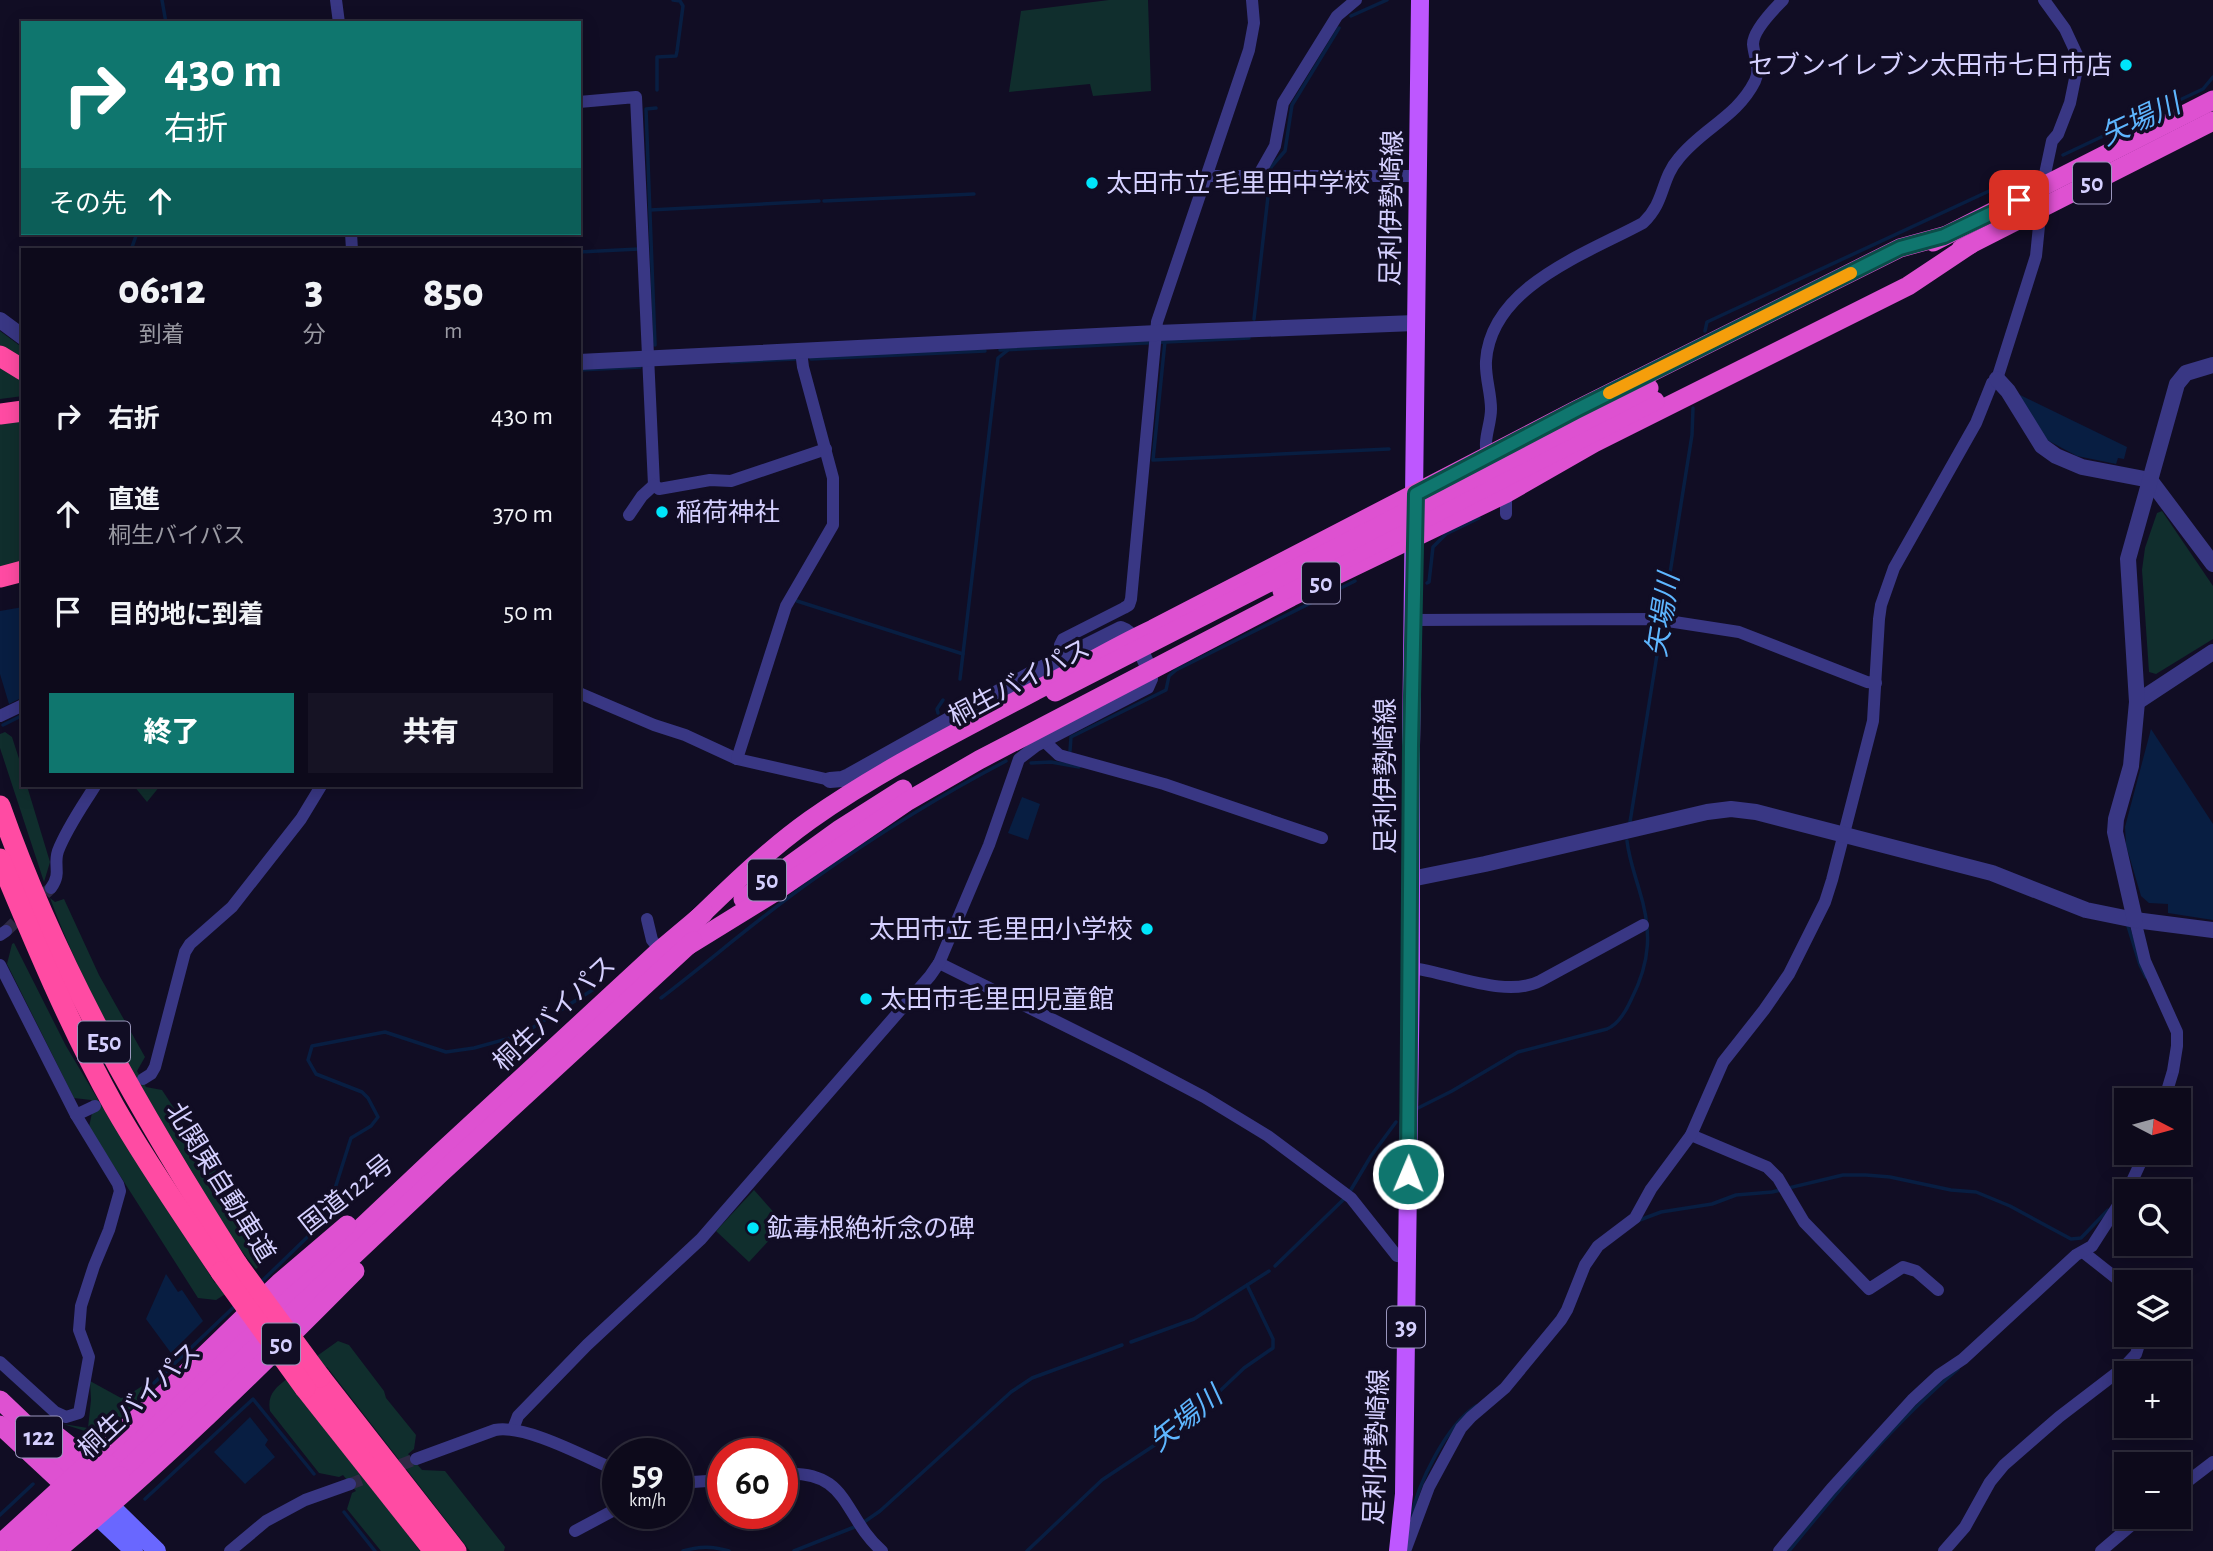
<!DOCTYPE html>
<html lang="ja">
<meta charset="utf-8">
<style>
body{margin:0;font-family:"Alegreya Sans","Noto Sans JP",sans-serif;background:#161324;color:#f1f3f6;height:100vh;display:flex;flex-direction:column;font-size:26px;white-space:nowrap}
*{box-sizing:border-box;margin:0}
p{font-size:23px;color:#9a9aa3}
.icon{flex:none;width:38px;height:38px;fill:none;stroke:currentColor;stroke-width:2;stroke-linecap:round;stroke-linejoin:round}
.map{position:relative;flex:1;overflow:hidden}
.side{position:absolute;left:21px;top:248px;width:560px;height:539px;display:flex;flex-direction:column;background:#0d0a1b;border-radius:0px;box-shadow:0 4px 18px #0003,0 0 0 2px #2d2b3a}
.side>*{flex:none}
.top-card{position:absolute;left:21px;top:21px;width:560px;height:214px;border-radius:0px;box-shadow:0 4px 18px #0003,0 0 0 2px #2d2b3a;background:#0f766e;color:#fff;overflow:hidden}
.needle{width:46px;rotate:96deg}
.tools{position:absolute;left:2114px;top:1088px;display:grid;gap:14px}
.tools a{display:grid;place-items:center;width:77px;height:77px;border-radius:0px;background:#0d0a1b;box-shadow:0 4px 18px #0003,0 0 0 2px #2d2b3a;font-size:35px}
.speed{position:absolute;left:602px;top:1438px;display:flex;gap:14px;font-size:35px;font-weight:700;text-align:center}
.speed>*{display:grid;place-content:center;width:91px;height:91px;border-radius:50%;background:#0d0a1b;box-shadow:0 4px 18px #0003,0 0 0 2px #2d2b3a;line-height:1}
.speed small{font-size:18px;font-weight:400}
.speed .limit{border:10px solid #d22;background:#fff;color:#111}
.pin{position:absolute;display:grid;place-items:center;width:60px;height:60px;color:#fff;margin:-30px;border-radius:14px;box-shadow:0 4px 10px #0006}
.me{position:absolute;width:77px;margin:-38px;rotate:1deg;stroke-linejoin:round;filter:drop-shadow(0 0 5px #0008)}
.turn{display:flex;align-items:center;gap:24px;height:147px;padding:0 28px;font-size:32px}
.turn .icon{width:91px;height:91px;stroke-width:2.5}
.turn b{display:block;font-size:49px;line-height:60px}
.then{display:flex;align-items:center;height:66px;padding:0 28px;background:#0003;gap:14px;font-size:26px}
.eta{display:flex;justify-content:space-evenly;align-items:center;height:119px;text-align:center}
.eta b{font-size:42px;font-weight:800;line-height:49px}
.cta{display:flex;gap:14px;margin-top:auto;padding:14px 28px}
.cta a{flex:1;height:80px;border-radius:0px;background:#0f766e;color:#fff;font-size:28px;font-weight:800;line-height:80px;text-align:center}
.cta a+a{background:#161324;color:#f1f3f6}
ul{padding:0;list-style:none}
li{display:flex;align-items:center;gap:21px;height:98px;padding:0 28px}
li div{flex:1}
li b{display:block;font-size:26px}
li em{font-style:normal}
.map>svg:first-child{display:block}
</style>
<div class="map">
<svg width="2213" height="1551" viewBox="0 0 2213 1551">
<rect width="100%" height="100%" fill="#110d24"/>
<g fill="#102e2d">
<path d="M1109,0H1148L1151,91L1093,96L1090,84L1009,92L1021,11Z"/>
<path d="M0,331L23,348V359L0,345Z"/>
<path d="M0,361L23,376V396L0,399Z"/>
<path d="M23,416V562L0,569V420Z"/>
<path d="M2162,511L2213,586V639L2156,674L2149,672L2142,570L2145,548L2157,513Z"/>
<path d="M5,732L12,737L23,771V786H27L50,862L44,882L0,748V734Z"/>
<path d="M134,786H160L147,802Z"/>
<path d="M50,898L55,902L64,899L99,975L145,1057L137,1071L146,1087L162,1090L266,1246V1260L256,1269C229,1237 208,1198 186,1162C135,1078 84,990 50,898Z"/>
<path d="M14,943L66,1046L103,1108L215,1283L219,1281L227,1293L216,1300L198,1298L89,1127L92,1113L97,1110L91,1100L74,1098L7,964L12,944Z"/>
<path d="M754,1190L784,1224L749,1262L716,1231Z"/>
<path d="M338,1341L349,1345L384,1391L386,1398L416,1435L414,1449L408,1454L422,1470L445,1471L505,1547L504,1551H470L327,1367L324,1368L317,1356Z"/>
<path d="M288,1378L420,1551H381L347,1509L352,1493L356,1491L343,1475L339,1477L319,1473L270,1411C267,1395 275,1388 288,1378Z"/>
<path d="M90,1381L121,1398L125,1397L147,1383L151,1389L116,1422L88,1432L63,1424L88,1428L91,1400Z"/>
</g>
<g fill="#081e42">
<path d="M2018,394L2127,447L2124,459L2118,458L2116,464L2077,456L2047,440Z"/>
<path d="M23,607V697L9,704L0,674V611Z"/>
<path d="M2151,729L2213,824V920L2168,913V904L2149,903L2141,896L2126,845L2125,827Z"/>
<path d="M1022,797L1040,804L1028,840L1008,833Z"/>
<path d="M166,1274L178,1292L182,1290L203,1321L171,1353L146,1319Z"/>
<path d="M250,1417L268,1440L265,1445L275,1457L245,1484L214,1452Z"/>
</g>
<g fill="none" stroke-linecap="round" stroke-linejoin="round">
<g stroke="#081e42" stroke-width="3.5">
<path d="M162,0L166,23"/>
<path d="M1351,16L1387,0"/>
<path d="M657,90V57L676,56L677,51L683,6L680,1L673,0"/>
<path d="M2063,155L2203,89L2213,77"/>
<path d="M1271,172V167L1285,151L1292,105L1339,28"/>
<path d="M824,201L974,194"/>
<path d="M650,210L819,201"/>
<path d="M131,250L137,233"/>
<path d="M579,252L639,249"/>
<path d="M1254,319L1270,179"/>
<path d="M1705,331L1707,322L2015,179"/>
<path d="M1165,341L1153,460L1389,449"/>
<path d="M655,345L646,109L656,108"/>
<path d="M1000,350L1249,338"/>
<path d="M811,359L985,351"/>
<path d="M731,362L795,359"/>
<path d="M579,370L640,367"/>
<path d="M1427,583L1429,582L1433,547L1446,534L1479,518"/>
<path d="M797,601L963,654"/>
<path d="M1663,617L1692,435L1693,408"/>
<path d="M960,679L998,358L1008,350"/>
<path d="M938,713L937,709L943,700"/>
<path d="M3,725L23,715"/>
<path d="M1070,751L1071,737L1166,690L1169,676L1176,670L1355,581"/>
<path d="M1031,763L1051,762L1079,767"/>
<path d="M1630,822L1662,624"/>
<path d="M2128,926L2140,965L2146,977"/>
<path d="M661,998C712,959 761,916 814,879C875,836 939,796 1006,761"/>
<path d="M1418,1108L1452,1091L1518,1052L1607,1029C1619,1024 1626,1011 1631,1000C1651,961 1652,930 1639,889C1634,872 1629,858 1627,841"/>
<path d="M1349,1193L1371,1156L1396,1122"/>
<path d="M1637,1221L1661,1212L1712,1204L1736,1195L1772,1192L1843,1175H1866L1890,1177L1951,1190L1976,1192L2010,1206L2071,1239L2081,1238L2108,1210"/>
<path d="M1275,1266L1344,1199"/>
<path d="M260,1283L325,1220L351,1138L371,1126L378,1117L368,1098L362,1092L316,1074L308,1060L312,1046L385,1032L446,1052L474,1048L521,1035L594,989"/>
<path d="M1131,1342L1194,1319L1269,1271"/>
<path d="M154,1383L236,1305"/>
<path d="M145,1499L253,1399L314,1474"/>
<path d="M344,1512L375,1551"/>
<path d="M0,1515L33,1484"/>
<path d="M1411,1518C1418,1483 1446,1426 1476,1406"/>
<path d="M864,1522L880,1511L1011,1392L1032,1378L1122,1345"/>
<path d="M683,1551C700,1546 712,1546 729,1551"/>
<path d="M794,1551L857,1526"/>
<path d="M1027,1551L1102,1480L1182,1427L1244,1368L1273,1348V1339L1247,1285"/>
<path d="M1789,1551C1841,1487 1894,1423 1958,1369"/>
</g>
<g stroke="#2e2a45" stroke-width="12" stroke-dasharray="12 6" stroke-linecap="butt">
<path d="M6,931L51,888"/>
<path d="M350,1484L416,1459"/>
</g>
<g stroke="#393784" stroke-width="12">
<path d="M336,0L339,23"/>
<path d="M579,102L636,97L654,485"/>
<path d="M1207,176H1258L1275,146L1283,103L1337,16L1356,0"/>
<path d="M1258,176H1417"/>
<path d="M2042,188L2052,141L2058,134L2070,103L2079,59L2065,29L2044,0"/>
<path d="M351,233L352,250"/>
<path d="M1489,461C1481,441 1491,427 1491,409C1491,393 1485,377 1486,361C1491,286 1586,254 1643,223C1666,201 1660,180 1679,158C1703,128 1737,117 1755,81C1761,69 1754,57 1753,44C1753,31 1774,9 1783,0"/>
<path d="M1503,490L1506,500V514"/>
<path d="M629,515L642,496L654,485L659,489L710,480L731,481L826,449"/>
<path d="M1413,620L1655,619L1739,632L1867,682L1876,683"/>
<path d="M1060,658V645L1063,639L1124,608L1129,605L1131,599L1157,322L1249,50L1254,23L1252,0"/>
<path d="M579,693L654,725L685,735L737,759L830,780"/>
<path d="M0,716L23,705"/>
<path d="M1044,741L1059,755L1164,784L1322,838"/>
<path d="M737,759L786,606L833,525V478L803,367L801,351"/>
<path d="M51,888C62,873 53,866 58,851C67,828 82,807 95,786"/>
<path d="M647,919L652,940L660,950"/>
<path d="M2135,920L2145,961L2177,1032V1046L2173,1071L2164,1101"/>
<path d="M0,935L6,931"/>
<path d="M939,963L1130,1058L1204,1097L1268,1136L1351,1198L1397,1256L1407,1257"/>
<path d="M0,965L76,1115L118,1184L120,1191L109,1230L94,1266L81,1306L79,1330L89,1357L79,1413L66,1417L55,1412L0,1362"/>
<path d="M1411,968C1449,972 1505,999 1540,981L1643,925"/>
<path d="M143,1079L151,1074L155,1067L185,952L190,944L232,907L301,819L321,786"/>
<path d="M76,1115L95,1106"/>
<path d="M1691,1135L1767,1167L1778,1178L1804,1222L1869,1289L1903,1267L1916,1271L1938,1290"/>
<path d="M2127,1192L2145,1153"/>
<path d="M2083,1252L2126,1286"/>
<path d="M513,1429L518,1416L587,1345L701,1239L930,976L939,963L989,845L1019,759L1036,746L1148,688L1152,679L1150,671"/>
<path d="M416,1459L495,1430C526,1424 587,1458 618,1471"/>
<path d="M782,1474C850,1469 842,1516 882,1551"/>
<path d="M677,1483L723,1480"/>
<path d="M2179,1488L2213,1462"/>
<path d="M575,1531L618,1508"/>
<path d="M230,1551L266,1521L305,1500L350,1484"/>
<path d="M1405,1551L1429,1487L1461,1428L1471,1417L1505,1388L1561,1320L1567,1310L1585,1265L1598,1246L1635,1218L1651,1189L1691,1135L1723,1062L1764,1010L1789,974L1825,902L1832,880L1873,721L1879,619L1881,605L1894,568L1976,423L1992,383L1997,379L2036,256L2041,206"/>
<path d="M1779,1551L1831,1489L1912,1400L1939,1375L1963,1359L2076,1255L2092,1246L2126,1193"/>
<path d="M1944,1551L1965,1527L1990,1482L2004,1465L2059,1417L2123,1368L2136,1354L2142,1335"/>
<path d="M2101,1551L2141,1517"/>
</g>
<g stroke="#393784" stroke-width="16">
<path d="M0,320L23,337"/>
<path d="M579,362L1157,333L1415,323"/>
<path d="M1997,379L2008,391L2042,446L2056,456L2082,467L2150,480L2213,564"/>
<path d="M2137,702L2213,652"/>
<path d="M830,780L842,779L849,776L1035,672L1121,629C1136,634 1143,657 1150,671"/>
<path d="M1411,879L1485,864L1707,812L1731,809L1756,812L1992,873L2086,910L2135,920L2213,930"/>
<path d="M2135,920L2115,832L2116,819L2131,766L2137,702L2128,559L2177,384L2186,373L2213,365"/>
</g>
<g stroke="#6967ff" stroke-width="18">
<path d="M111,1506L157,1551"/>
<path d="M98,1517L134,1551"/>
</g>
<path stroke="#be57ff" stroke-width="18" d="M1398,1551L1404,1494L1407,1257L1411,968V746L1420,0"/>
<g stroke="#de51d1" stroke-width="19">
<path d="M1933,242L2213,100"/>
<path d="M1961,249L2213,121"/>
<path d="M743,899L840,829L903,789"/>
<path d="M694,922C731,886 768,850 810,820C881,770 958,732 1035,691C1075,671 1112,648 1153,629L1576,410L1900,248L1944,236"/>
<path d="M686,947L772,894L908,801L979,760L1291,597L1505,494L1594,443L1908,286L1971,244"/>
<path d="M0,1400L85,1481"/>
<path d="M0,1425L72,1492"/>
<path d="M52,1432L80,1454H98"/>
<path d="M110,1465L438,1155L660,950L704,913"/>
<path d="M120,1476L441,1173L693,941"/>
<path d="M0,1544L180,1379L279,1283L347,1225"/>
<path d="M16,1551L56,1514"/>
<path d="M38,1551L62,1528"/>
<path d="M56,1551C161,1464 259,1368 355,1271"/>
</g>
<g stroke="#ff4ba3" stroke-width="21">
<path d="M0,356L23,370"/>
<path d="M0,414L23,411"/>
<path d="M0,577L23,571"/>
<path d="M0,806C58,971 143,1117 237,1264"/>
<path d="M0,859C35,943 70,1027 114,1106C147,1164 185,1218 221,1272"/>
<path d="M320,1377L456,1551"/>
<path d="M305,1388L434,1551"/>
</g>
<g stroke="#de51d1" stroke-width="19">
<path d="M1282,591L1655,401"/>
<path d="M1055,692L1649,388"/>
<path d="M56,1514L110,1465"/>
<path d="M66,1525L120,1476"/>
</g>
<g stroke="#ff4ba3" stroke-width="21">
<path d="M237,1264L320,1377"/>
<path d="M221,1272L305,1388"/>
</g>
</g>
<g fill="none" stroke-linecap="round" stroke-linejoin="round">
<defs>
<path id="route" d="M1408,1174L1411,746L1416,494L1576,410L1900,248L1944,236L2019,200"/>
</defs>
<use href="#route" stroke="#0a4d48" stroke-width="18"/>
<use href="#route" stroke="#0f766e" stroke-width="12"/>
<path stroke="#f59e0b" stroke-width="12" d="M1609,393L1851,273"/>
</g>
<g fill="#00e5fb" stroke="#110d24" stroke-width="2.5">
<circle cx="2126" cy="65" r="7"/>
<circle cx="1092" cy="183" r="7"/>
<circle cx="662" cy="512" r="7"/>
<circle cx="1147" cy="929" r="7"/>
<circle cx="866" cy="999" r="7"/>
<circle cx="753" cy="1228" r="7"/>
</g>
<g text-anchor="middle" stroke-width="7" stroke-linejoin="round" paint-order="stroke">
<g fill="#110d24" stroke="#9a96bd" stroke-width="2">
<rect x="2073" y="162.5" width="38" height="41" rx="5"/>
<rect x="1302" y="562.5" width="38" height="41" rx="5"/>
<rect x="748" y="859.5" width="38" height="41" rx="5"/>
<rect x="78" y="1021.5" width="52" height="41" rx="5"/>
<rect x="1387" y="1306.5" width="38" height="41" rx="5"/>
<rect x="262" y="1323.5" width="38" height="41" rx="5"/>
<rect x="16" y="1416.5" width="46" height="41" rx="5"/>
</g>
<g font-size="24" font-weight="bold" fill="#d5d0ff">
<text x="2092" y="191">50</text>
<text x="1321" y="591">50</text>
<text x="767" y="888">50</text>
<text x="104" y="1050">E50</text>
<text x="1406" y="1335">39</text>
<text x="281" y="1352">50</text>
<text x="39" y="1445">122</text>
</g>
<g font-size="26" fill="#d5d0ff" stroke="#110d24" text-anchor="start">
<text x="2112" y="74" text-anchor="end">セブンイレブン太田市七日市店</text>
<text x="1106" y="192">太田市立 毛里田中学校</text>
<text x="676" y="521">稲荷神社</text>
<text x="1133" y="938" text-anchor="end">太田市立 毛里田小学校</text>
<text x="880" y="1008">太田市毛里田児童館</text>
<text x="767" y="1237">鉱毒根絶祈念の碑</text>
</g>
<g font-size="26" fill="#d5d0ff" stroke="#110d24">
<text transform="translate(1391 208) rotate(-89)" y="9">足利伊勢崎線</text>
<text transform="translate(1019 682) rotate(-28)" y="9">桐生バイパス</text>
<text transform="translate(1385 776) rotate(-90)" y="9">足利伊勢崎線</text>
<text transform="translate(554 1013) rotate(-43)" y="9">桐生バイパス</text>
<text transform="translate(221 1182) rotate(58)" y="9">北関東自動車道</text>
<text transform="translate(346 1194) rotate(-38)" y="9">国道122号</text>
<text transform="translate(139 1400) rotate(-43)" y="9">桐生バイパス</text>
<text transform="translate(1376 1447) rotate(-88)" y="9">足利伊勢崎線</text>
</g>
<g font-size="28" font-style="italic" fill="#5eb6ff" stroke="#110d24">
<text transform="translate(2140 119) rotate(-25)" y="10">矢場川</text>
<text transform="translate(1662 615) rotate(-81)" y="10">矢場川</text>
<text transform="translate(1185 1418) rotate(-39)" y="10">矢場川</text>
</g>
</g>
</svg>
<div class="tools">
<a><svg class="needle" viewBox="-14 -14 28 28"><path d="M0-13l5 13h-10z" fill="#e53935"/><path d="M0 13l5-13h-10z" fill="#9a9aa3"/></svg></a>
<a><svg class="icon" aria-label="search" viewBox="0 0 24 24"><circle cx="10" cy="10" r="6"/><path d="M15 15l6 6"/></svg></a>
<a><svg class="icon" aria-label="layers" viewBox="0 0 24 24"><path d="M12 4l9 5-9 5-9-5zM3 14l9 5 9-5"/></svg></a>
<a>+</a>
<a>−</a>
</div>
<div class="speed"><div>59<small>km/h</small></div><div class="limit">60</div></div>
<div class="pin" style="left:2019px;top:200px;background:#d93025"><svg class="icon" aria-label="arrive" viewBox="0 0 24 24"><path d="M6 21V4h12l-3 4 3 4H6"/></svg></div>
<svg class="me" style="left:1408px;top:1174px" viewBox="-20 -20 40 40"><circle r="17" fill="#0f766e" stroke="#fff" stroke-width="3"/><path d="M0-11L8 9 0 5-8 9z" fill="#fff"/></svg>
<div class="top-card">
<div class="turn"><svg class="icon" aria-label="right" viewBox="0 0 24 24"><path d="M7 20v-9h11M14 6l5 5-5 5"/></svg><div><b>430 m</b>右折</div></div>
<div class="then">その先<svg class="icon" aria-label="ahead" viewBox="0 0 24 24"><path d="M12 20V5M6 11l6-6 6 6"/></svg></div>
</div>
<section class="side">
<div class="eta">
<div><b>06:12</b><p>到着</p></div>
<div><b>3</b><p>分</p></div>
<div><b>850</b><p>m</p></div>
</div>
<ul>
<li><svg class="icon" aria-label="right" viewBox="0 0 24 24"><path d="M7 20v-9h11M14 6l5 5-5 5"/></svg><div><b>右折</b></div><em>430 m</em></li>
<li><svg class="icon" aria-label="ahead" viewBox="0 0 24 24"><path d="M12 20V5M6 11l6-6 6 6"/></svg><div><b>直進</b><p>桐生バイパス</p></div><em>370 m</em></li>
<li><svg class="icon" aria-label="arrive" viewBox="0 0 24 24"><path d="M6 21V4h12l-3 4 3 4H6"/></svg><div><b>目的地に到着</b></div><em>50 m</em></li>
</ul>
<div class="cta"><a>終了</a><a>共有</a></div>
</section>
</div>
